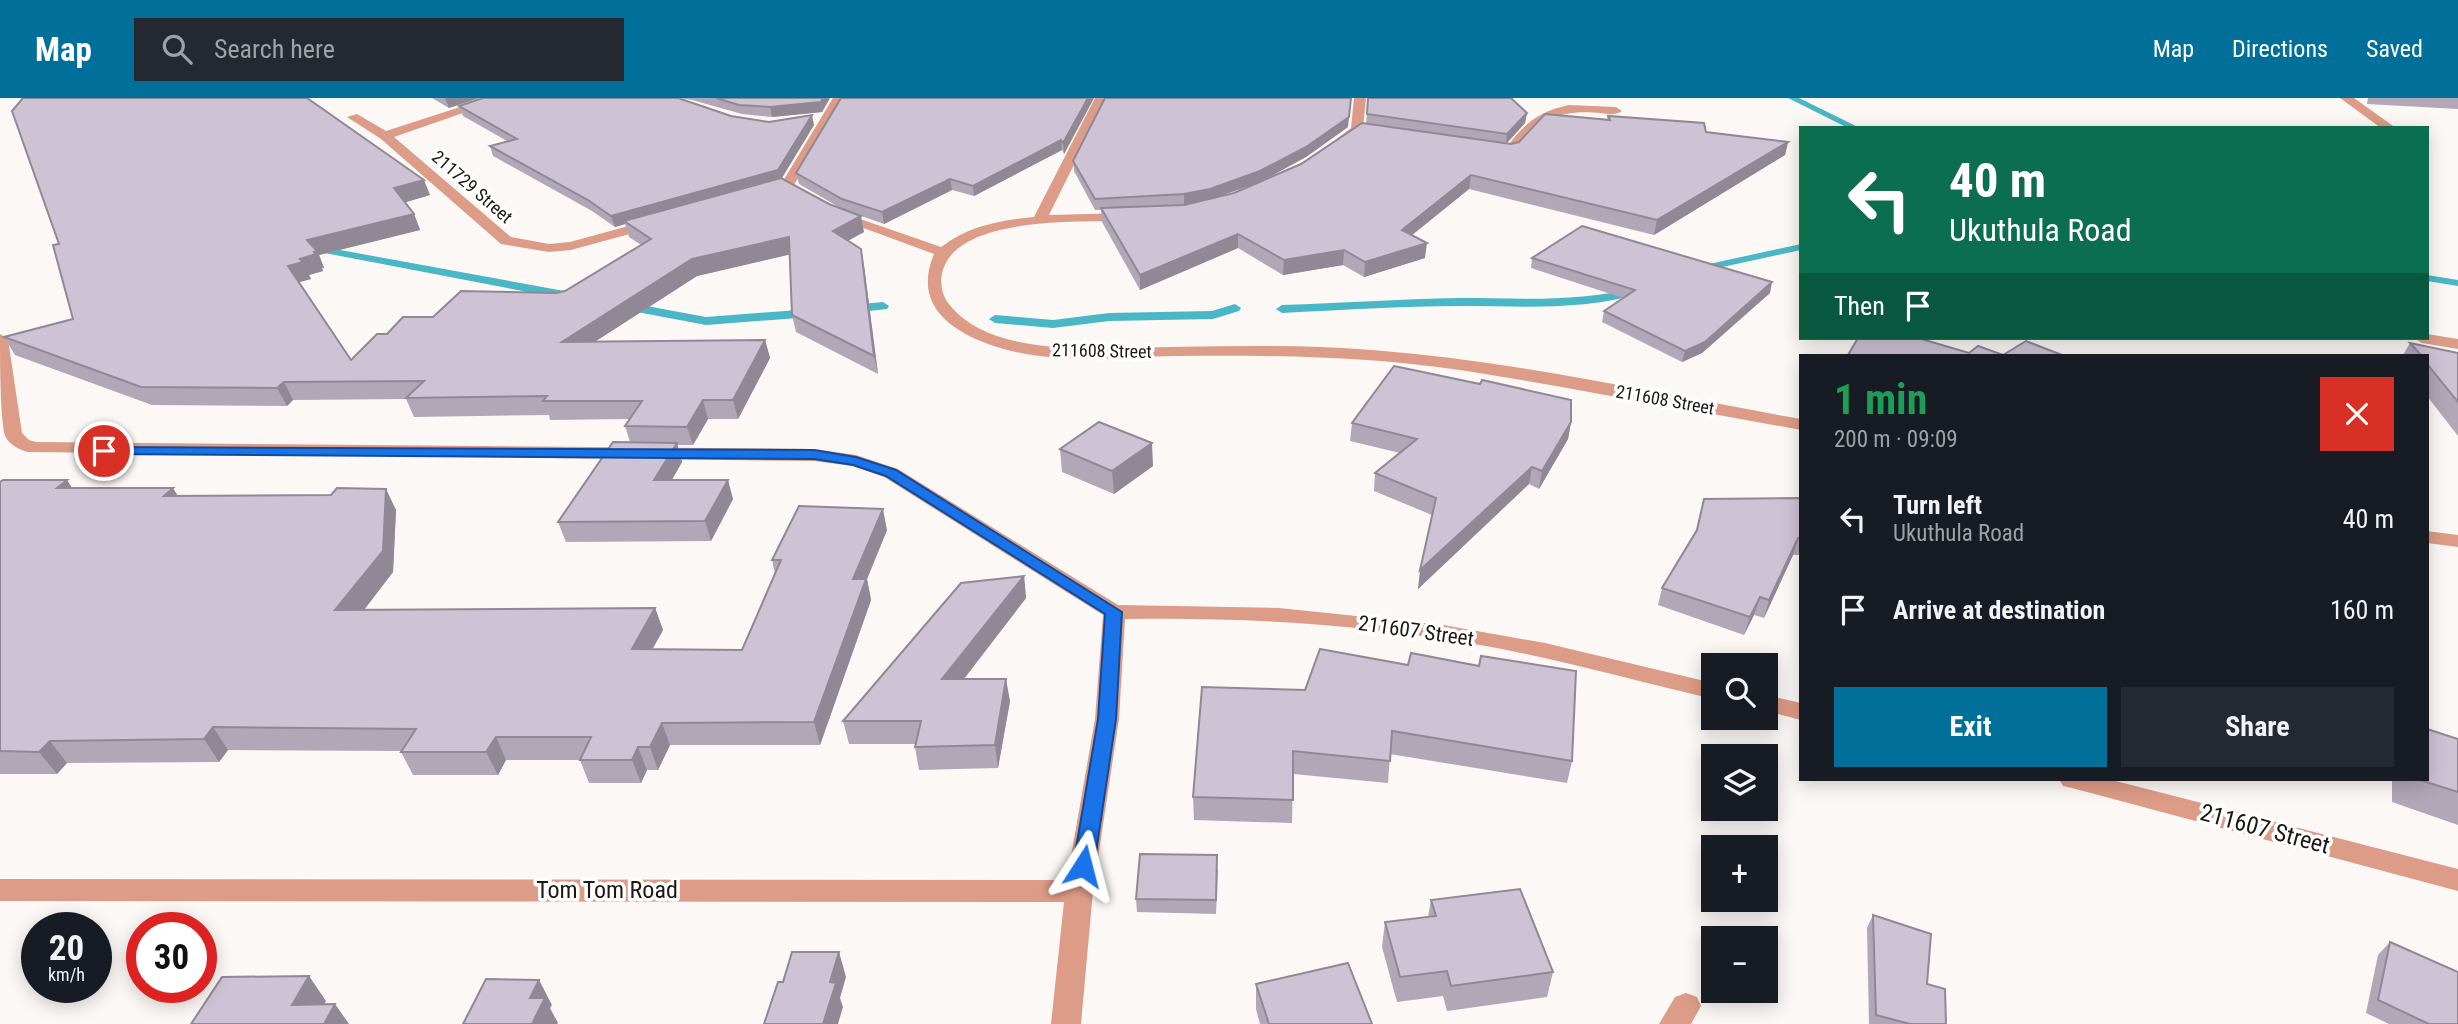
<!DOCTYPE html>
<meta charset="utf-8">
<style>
body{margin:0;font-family:"Roboto Condensed",sans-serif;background:#242831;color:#f1f3f6;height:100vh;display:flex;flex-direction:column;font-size:26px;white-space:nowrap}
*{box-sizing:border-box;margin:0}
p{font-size:23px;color:#9ea1a6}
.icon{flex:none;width:38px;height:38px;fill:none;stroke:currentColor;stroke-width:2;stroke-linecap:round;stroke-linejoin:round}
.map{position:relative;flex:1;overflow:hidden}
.side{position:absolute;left:1799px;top:256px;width:630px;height:427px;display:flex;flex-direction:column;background:#171b24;border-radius:0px;box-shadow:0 4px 18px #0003}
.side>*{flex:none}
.guide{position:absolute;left:1799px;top:28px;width:630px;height:214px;border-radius:0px;box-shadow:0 4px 18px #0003;background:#0b6e4f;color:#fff;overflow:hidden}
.controls{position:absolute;left:1701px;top:555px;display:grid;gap:14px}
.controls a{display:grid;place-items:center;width:77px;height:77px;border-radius:0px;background:#171b24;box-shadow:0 4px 18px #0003;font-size:35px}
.speed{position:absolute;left:21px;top:814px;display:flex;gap:14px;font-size:35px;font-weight:700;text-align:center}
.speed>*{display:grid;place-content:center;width:91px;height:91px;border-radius:50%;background:#171b24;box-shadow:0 4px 18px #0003;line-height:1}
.speed small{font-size:18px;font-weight:400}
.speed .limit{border:10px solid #d22;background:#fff;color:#111}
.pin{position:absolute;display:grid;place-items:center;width:60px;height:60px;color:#fff;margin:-30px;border:4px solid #fff;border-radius:50%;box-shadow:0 2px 7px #0007}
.me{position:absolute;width:77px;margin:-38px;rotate:9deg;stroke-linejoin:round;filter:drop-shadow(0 0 5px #0008)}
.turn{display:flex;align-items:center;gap:24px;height:147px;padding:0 35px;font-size:32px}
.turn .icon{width:91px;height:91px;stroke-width:2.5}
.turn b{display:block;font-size:49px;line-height:60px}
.then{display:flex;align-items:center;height:66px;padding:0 35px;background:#0003;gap:14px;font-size:26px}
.round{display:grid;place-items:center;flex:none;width:74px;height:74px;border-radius:0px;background:#242831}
.head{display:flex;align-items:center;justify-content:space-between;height:119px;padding:0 35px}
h1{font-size:42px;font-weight:700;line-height:52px;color:#1e9e55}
.button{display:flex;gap:14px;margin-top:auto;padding:14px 35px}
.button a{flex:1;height:80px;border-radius:0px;background:#00709b;color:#fff;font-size:28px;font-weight:700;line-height:80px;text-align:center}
.button a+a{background:#242831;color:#f1f3f6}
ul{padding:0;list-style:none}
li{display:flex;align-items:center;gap:21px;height:91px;padding:0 35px}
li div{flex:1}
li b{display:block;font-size:26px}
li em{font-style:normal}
header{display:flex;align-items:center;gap:42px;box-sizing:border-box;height:98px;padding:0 35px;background:#00709b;color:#fff}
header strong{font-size:33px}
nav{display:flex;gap:38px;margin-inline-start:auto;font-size:24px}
.search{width:490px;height:63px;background:#242831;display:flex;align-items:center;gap:18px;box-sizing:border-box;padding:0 24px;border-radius:0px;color:#9ea1a6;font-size:26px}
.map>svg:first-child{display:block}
</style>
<header>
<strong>Map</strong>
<div class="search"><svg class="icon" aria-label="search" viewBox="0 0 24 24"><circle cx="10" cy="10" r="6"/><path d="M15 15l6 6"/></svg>Search here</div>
<nav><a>Map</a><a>Directions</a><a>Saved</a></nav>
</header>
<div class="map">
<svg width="2458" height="926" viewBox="0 0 2458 926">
<rect width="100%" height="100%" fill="#fcf8f5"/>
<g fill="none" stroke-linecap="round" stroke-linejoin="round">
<g fill="#4ab7c6" fill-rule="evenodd">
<path d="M1788,0H1799L1860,30H1848Z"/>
<path d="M1801,146V152L1695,175L1689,172L1695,169Z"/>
<path d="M313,147L575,195L581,199L575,203L309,152V148Z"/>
<path d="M2427,177L2458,182V188L2427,183Z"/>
<path d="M1638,189L1644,193L1642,195C1582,213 1522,208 1460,208C1401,208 1341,212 1282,215L1276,211L1282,207C1341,205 1399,201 1458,200C1519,200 1578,205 1638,189Z"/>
<path d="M625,204L706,219L811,211L817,215L811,219L706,227L621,211L619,208Z"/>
<path d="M883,204L889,208L887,211L851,215L845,211L851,207Z"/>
<path d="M1235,206L1241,210L1239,213L1213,221L1109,223L1053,230L995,225L989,221L995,217L1053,222L1109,215L1212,213Z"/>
</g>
<g fill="#dd9c87" fill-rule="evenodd">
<path d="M488,0H506L394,39L511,139L549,146L570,144L654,121L661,125L659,128L571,152L549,154L501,146L381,41L347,19L357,16L386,33Z"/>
<path d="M833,0H845L794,87L813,101L811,104H801L780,88Z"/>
<path d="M1095,0H1107L1049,117L1129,115L1136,119L1129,123C1082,124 964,118 944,169C939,180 941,197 949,206C983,250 1060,251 1110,250C1198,249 1285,245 1372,252C1516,263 1659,296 1801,321V332C1719,317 1638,303 1556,288C1493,277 1431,266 1367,262C1304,258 1240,257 1177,258C1114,259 1048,268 988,246C945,230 914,203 934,156L831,118L833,115H843L941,149C968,128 1001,122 1034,119Z"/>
<path d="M1354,0H1366L1363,31L1341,50H1333V44L1351,30Z"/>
<path d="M2340,0H2354L2396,30H2381Z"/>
<path d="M1569,7L1616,9L1622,13C1615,18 1609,16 1601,15C1558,11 1539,21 1515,56L1491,55L1485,51L1491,47L1507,49C1524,25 1540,13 1569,7Z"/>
<path d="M0,236L8,241L22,335L29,342L36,344L814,351L856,357L898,371L1118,507L1279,510L1443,527L1545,545L1713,585V601C1635,583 1559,561 1480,547C1363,526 1243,519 1125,521L1119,621L1093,793L1081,926H1051L1064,804L0,803V781L1067,782L1095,621L1103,517L884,379L853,368L814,363L27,354C18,351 10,347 5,338C0,320 0,259 0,236Z"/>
<path d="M2427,236L2458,241V251L2422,245L2414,240H2427Z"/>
<path d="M2427,433L2458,437V449L2427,445Z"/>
<path d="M1766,597L1801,605V622L1766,613Z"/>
<path d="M2059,681H2108L2458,771V793L2072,690L2063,688Z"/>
<path d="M1686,895L1697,899L1701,908L1691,926H1659L1675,899Z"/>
</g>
</g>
<g fill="#b1a7b7" fill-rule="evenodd">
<path d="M432,0H479L449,10Z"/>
<path d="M679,0H830L822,14L772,19L742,16L692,2Z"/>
<path d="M841,0H1094L1064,56L1062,52L974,98L952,92L884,126L844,112L799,86L796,75Z"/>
<path d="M1368,0L1527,15L1525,25L1506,46H1511L1607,22L1608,18L1706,34L1788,44L1785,57L1654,137L1469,91L1412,137L1425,160L1364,179L1343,167L1283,177L1238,150L1140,192L1102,124L1101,112H1095L1074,73L1073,63L1348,29L1306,59L1262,83L1301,66L1366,26ZM1257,85L1234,95L1218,99Z"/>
<path d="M2368,0H2458V11L2367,6Z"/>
<path d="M459,8L731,18L769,24L814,27L782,80L864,134L848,143L864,168L878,276L796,234L792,217L790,156L697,178L596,243L765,242L770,260L738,321H708L693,347H677L682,364L672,382L733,401L711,443L566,444L558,424L630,344L625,328L629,321L550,322L549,317L414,319L406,301L293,302L287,308L152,307L15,257L4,239L73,221L53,147L430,97L405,104L414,116L420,132L319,157L324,170H322L323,173L309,177L311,181L299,184L351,262L387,236L433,219L565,193L641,147L629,139L625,126L615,129L592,113L493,58L490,48L507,43L463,18Z"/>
<path d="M1532,160L1770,195L1702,255L1682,264L1602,224L1604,213L1623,200L1531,170Z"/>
<path d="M2410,245L2458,255V338L2427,298V257H2403Z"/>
<path d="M1571,324L1568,341L1539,391L1529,386L1418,491L1432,417L1374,393L1375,375L1400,355L1350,343L1352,325Z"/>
<path d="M1060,351L1153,368L1114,396L1062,374Z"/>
<path d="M67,382L72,390L178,398L396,412L393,474L364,512L655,510L663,532L652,551L742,552L775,476L772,462L887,432L867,481L871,502L820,647H670L658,672H647L641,685H589L580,662H506L498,677H413L401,654V653L228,652L219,664L67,665L57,676H0V384Z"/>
<path d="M1801,400V457H1793L1764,520L1754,517L1744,537L1658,507L1662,490L1696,433L1704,401Z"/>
<path d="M1024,478L1026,500L964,581L1010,603L998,670L919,672L915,649V646H849L843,623Z"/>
<path d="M1202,589L1572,663L1567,685L1390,656L1388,685L1293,676L1292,725L1194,722L1193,699Z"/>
<path d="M2458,641V727L2392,704V681H2427Z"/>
<path d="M1218,771L1216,816L1137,814L1136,801Z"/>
<path d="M1431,802L1553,874L1547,899L1447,913L1443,898L1397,904L1382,849L1385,824L1428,819Z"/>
<path d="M1873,817L1946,926H1869L1867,830Z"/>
<path d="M2390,844L2458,926H2389L2366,915L2378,857Z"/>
<path d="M1256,886L1372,926H1260L1256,911Z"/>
</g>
<g fill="#908895">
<path d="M445,0H479L449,10Z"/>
<path d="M823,0H830L822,14L772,19L770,9Z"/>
<path d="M1088,0H1094L1064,56L1063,45Z"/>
<path d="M1351,0L1348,29L1306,59L1260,84L1211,101L1184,107V96Z"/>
<path d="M1527,15L1525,25L1506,46L1507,36Z"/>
<path d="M812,17L814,27L780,83L624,123L625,126L615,129L611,118Z"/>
<path d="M1061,42L1062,52L974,98L973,88Z"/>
<path d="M1788,44L1785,57L1654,137L1657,122Z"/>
<path d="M1471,77L1469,91L1401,146L1402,132Z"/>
<path d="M950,81L952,92L884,126L882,114Z"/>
<path d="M424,82L430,97L400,106L394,90Z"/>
<path d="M414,116L420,132L319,157L324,170H322L323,173L309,177L311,181L296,185L288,168L300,161L307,142Z"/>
<path d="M861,118L864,134L836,149L833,133Z"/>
<path d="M1238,136V150L1140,192V177Z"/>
<path d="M789,139L792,156L697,178L568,261L562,244L692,161Z"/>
<path d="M1427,145L1425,160L1364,179L1365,164Z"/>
<path d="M861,151L864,168L878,276L874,258Z"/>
<path d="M1344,152L1343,167L1283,177L1284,162Z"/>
<path d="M1772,184L1770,195L1702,255L1682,264L1685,253Z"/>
<path d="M765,242L770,260L738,321L733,302Z"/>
<path d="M284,284L293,302L287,308L277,290Z"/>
<path d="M703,302L708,321L693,347L687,329Z"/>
<path d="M1571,324L1568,341L1539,391L1542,373Z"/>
<path d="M677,345L682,364L660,402L654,382Z"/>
<path d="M1152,345L1153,368L1114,396L1112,373Z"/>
<path d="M1532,369L1529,386L1418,491L1420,472Z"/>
<path d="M67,382L80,403L57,390Z"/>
<path d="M728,382L733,401L711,443L705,423Z"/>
<path d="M173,390L186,411L164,398Z"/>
<path d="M386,391L396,412L393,474L347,534L335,512Z"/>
<path d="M883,411L887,432L867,481L871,502L820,647L814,624L853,481Z"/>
<path d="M1798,440L1793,457L1764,520L1769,502Z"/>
<path d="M1024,478L1026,500L946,604L942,581Z"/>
<path d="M1760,499L1754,517L1744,537L1750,519Z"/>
<path d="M655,510L663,532L640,574L632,551Z"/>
<path d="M1006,581L1010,603L998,670L995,647Z"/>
<path d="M662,625L670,647L658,672L650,649Z"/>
<path d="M213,629L228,652L219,664L204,641Z"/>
<path d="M496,639L506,662L498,677L486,654Z"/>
<path d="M50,643L67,665L57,676L39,654Z"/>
<path d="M638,649L647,672L641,685L632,662Z"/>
<path d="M839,854L846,879L840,900L843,909L838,926H823L830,884Z"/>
<path d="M309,878L326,903L313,926L292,907Z"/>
<path d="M539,882L552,907L550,910L558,925L557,926H532L530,900Z"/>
<path d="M335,906L349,926H324Z"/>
</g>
<g fill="#cec2d5" stroke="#908895" stroke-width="2">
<path d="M23,0H307L424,82L394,90L414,116L307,142L317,153L314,154L316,156L300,161L303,164L288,168L351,262L377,236H387L403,219H433L461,193L556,195L565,193L651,141L624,123L781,80L829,106L861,118L833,133L861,151L874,258L792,217L789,139L692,161L562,244L765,242L733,302H703L687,329L625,328L642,303H543L547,298L406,300L424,283L284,284L277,290L141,289L4,239L73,221L53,147L59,146L12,13Z"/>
<path d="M483,0H678L731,18L769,24L812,17L778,72L611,118L588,102L490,48L517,41L459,8Z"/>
<path d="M716,0H823L821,4L770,9L739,7Z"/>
<path d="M841,0H1088L1063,45L1061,42L973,88L950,81L882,114L842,101L796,75Z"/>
<path d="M1105,0H1351L1349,19L1306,49L1260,73L1210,91L1184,96L1095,101L1073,63Z"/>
<path d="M1368,0H1511L1527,15L1507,36L1367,16Z"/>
<path d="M1545,16L1610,22L1608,18L1704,25L1706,34L1788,44L1657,122L1471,77L1402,132L1427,145L1365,164L1344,152L1284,162L1238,136L1140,177L1101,110L1184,107L1234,95L1301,66L1362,25L1511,46L1519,44Z"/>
<path d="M1582,128L1772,184L1705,244L1685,253L1604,213L1635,192L1532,160Z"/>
<path d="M1858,240H1918L1969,255L1978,248L2003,257L2026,243L2062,257H1848Z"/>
<path d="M2410,245L2458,255V304L2427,266V257H2421Z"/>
<path d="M1394,268L1480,286L1482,282L1571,302V324L1542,373L1532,369L1420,472L1436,400L1375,375L1417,341L1352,325Z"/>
<path d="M1099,324L1152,345L1112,373L1060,351Z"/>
<path d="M613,344L677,345L654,382H728L705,423L558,424Z"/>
<path d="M3,382H67L57,390H173L164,398L331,397L337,390L386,391L383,453L335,512L655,510L632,551L742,552L781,462H772L799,408L883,411L853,481H866L814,624L662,625L650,649H638L632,662H580L591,639H496L486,654H401L416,631L213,629L204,641L50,643L39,654L0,653V384Z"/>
<path d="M1801,400V439L1798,440L1769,502L1760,499L1750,519L1662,490L1697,432L1704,401Z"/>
<path d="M1024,478L942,581H1006L995,647L915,649L921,623H843L961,485Z"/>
<path d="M1320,551L1408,567L1411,555L1479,568L1481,558L1576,573L1572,663L1392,633L1390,663L1293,653V702L1193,699L1202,589L1305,592Z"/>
<path d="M2427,631L2458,641V694L2417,681H2427Z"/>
<path d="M1140,756L1217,757L1216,802L1136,801Z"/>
<path d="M1520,791L1553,874L1451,888L1447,873L1400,879L1385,824L1436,818L1431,802Z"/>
<path d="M1873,817L1931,836L1927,886L1945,891L1946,926H1910L1876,917Z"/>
<path d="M2390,844L2458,874V926H2429L2378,902Z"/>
<path d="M792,854H839L830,884L836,885L823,926H764L778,884H783Z"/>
<path d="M1348,865L1372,926H1269L1256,886Z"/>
<path d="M309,878L292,907L335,906L324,926H191L222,879Z"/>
<path d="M486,881L539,882L530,900H545L532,926H463Z"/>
</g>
<path fill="#1a73e8" stroke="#114b97" stroke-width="2" d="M104,349L814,352L856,359L896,372L1122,514L1116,621L1094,768L1091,774L1083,776L1076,774L1073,768L1098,621L1105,516L886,378L853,367L814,361L99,356L97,353Z"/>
<g text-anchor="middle" stroke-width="7" stroke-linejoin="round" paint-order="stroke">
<g font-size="18" fill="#1e1712" stroke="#fff">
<text transform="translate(472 89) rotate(41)" y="6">211729 Street</text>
<text transform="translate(1102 253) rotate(1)" y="6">211608 Street</text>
<text transform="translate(1665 302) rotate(10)" y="6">211608 Street</text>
</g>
<g font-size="21" fill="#1e1712" stroke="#fff">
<text transform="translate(1416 533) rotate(8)" y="7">211607 Street</text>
</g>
<g font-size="24" fill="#1e1712" stroke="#fff">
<text transform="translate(2265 731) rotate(15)" y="8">211607 Street</text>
<text x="607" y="800">Tom Tom Road</text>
</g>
</g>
</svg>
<div class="controls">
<a><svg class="icon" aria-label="search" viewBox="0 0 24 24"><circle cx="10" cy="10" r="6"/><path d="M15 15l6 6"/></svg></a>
<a><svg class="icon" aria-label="layers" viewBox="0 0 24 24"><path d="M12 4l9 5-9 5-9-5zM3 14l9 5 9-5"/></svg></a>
<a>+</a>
<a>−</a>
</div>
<div class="speed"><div>20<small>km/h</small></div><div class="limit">30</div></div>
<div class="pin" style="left:104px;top:353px;background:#d93025"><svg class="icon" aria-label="arrive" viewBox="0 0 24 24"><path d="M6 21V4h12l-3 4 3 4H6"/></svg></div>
<svg class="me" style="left:1083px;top:768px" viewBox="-20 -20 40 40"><path d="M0-17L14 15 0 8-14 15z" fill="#1a73e8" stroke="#fff" stroke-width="4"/></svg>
<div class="guide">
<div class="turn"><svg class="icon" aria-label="left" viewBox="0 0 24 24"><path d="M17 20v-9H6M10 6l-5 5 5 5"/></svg><div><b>40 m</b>Ukuthula Road</div></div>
<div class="then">Then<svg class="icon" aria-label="arrive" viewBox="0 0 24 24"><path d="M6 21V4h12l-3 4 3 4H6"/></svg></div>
</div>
<section class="side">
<div class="head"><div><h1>1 min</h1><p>200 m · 09:09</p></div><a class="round" style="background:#d93025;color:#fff"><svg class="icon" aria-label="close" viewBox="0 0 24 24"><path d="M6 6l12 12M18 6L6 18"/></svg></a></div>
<ul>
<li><svg class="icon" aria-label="left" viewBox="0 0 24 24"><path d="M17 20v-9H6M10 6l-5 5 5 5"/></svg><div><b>Turn left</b><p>Ukuthula Road</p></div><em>40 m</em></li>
<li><svg class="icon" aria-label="arrive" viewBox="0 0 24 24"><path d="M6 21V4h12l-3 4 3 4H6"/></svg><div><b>Arrive at destination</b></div><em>160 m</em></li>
</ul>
<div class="button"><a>Exit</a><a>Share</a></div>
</section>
</div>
